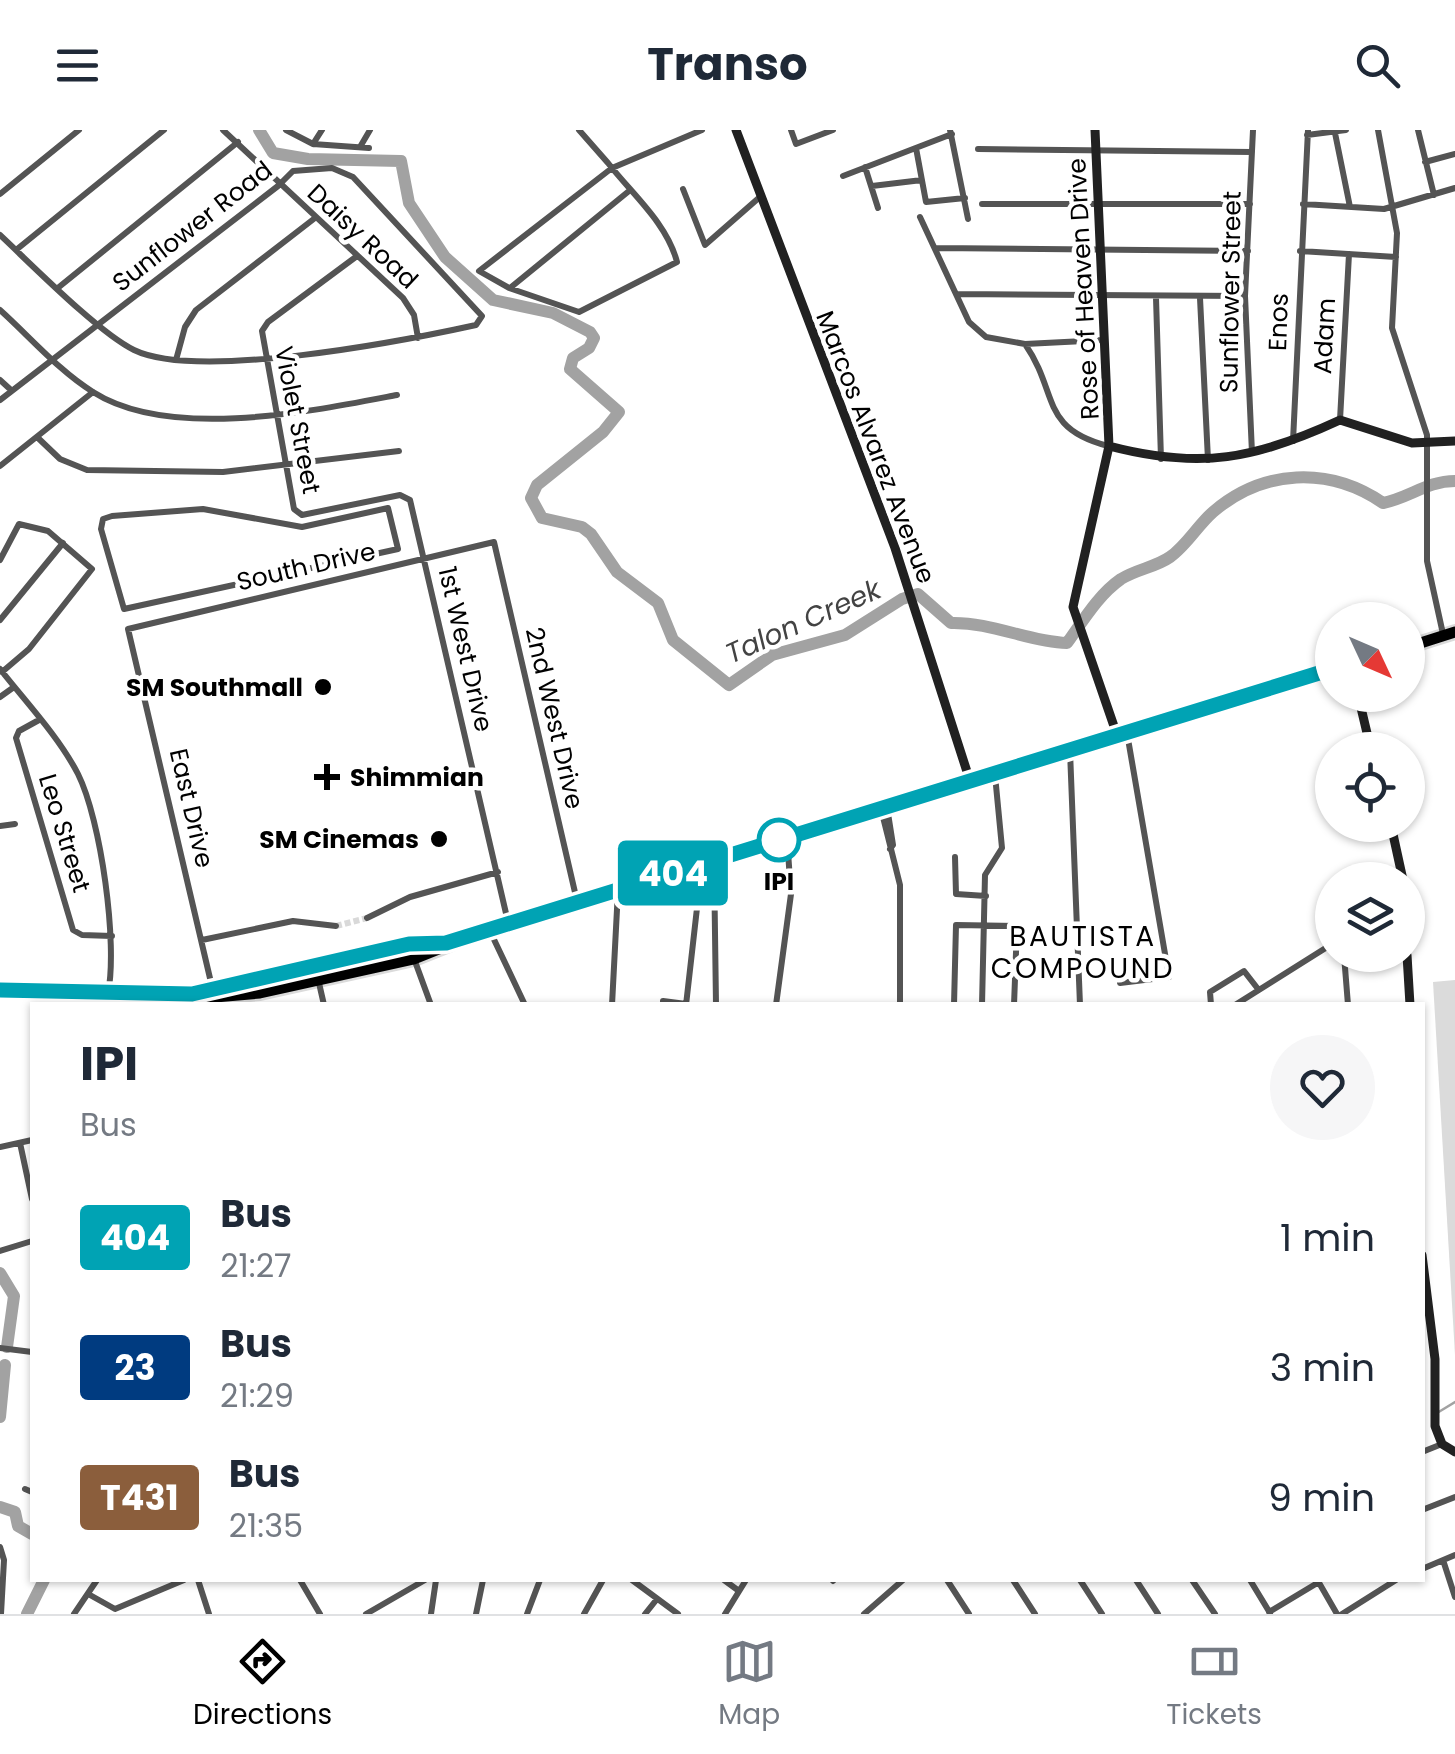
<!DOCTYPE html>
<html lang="en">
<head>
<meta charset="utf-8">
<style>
	:root { --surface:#fff; --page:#f6f6f7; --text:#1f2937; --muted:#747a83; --line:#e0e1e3; --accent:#000 }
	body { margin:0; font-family:Poppins,sans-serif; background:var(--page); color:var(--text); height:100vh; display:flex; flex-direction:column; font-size:38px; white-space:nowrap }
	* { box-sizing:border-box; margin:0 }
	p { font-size:32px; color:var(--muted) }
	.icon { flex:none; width:55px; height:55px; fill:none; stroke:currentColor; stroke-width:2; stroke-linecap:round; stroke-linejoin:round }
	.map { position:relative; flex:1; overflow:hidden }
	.drawer { position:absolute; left:30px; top:872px; width:1395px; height:580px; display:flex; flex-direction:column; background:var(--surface); border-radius:0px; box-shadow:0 2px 8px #0004 }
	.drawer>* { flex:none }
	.badge { padding:0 20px; border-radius:8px; font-size:35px; line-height:65px }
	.needle { width:65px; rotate:134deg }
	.tools { position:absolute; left:1315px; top:472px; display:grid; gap:20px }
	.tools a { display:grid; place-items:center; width:110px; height:110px; border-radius:50%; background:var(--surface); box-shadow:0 2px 8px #0004; font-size:50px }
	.map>.badge { position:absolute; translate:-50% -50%; box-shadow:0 0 0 5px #fff }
	.round { display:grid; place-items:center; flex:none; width:105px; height:105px; border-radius:52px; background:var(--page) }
	.head { display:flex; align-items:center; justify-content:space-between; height:170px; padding:0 50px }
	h1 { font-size:48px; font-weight:700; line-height:75px }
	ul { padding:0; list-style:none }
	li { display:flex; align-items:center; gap:30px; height:130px; padding:0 50px }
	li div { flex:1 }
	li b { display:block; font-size:38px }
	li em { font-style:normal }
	li .badge { min-width:110px; font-weight:700; text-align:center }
	header { display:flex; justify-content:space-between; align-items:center; height:130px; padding:0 50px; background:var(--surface); font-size:45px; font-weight:700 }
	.tabs { display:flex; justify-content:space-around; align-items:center; height:140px; border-top:2px solid var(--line); background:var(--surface); font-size:28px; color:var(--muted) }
	.tabs a { display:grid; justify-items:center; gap:5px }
	.tabs .current { color:var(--accent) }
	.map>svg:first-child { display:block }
</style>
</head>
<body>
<header><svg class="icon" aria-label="menu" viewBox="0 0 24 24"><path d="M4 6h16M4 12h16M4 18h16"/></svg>Transo<svg class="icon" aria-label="search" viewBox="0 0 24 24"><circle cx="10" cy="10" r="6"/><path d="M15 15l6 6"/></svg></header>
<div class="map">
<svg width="1455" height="1484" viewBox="0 0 1455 1484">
	<rect width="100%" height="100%" fill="#fff"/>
	<!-- park -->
	<path fill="#dbdbdb" d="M1455 850V1225L1433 852Z"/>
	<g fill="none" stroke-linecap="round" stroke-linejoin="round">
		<!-- stream -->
		<path stroke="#a2a2a2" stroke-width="2.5" d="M1437 1283 1455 1272"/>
		<!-- river -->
		<path stroke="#a2a2a2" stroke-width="12" d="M259 0 273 23 308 29 401 31 409 73 445 127 493 170 553 183 590 202 594 208 589 218 573 228 570 239 619 282 603 302 537 355 531 368 542 388 582 397 591 404 617 442 658 473 673 510 729 555 772 525 845 505 902 469 918 464 951 493C992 492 1026 511 1067 513 1083 491 1098 465 1121 449 1137 439 1156 437 1170 427 1186 416 1198 395 1213 382 1263 339 1329 336 1383 373 1409 368 1427 351 1455 351
			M0 1143 14 1166 7 1217
			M0 1287 5 1235
			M0 1377 15 1382 18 1396 32 1404
			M27 1484 44 1450"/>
		<!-- street-tunnel -->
		<path stroke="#d9d9d9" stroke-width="6" stroke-dasharray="6 3" stroke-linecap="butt" d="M336 796 367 788"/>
		<!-- highway casing -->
		<g stroke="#dbdbdb" stroke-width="16">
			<path id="highway" d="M1408 517 1455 502
				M0 860 215 867 260 863 414 829 489 799 1332 539
				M196 862 409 814 446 813"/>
		</g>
		<!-- street -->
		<path stroke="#545454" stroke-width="6" d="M223 0 403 168 414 185 418 208
			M286 0 313 14 369 18
			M579 0 608 33C632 64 667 93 677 132L579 182 509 158 479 141 612 38 702 0
			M791 0 796 14 833 0
			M950 0 968 89
			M1378 0 1397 103 1392 198 1427 305V431L1443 504
			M1418 0 1434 65
			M1335 3 1350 77
			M1307 5 1346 0
			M313 14 322 0
			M360 17 370 0
			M916 18 926 72 965 68
			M978 19 1252 22
			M1425 32 1455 24
			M865 37 878 78
			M843 46 952 4
			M872 56 922 50
			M683 59 705 115 761 66
			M0 64 79 0
			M982 74H1250
			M1303 74 1384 79 1455 58
			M920 87 969 192 986 207 1025 214C1059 263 1039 298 1108 316
			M0 105C32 135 99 203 134 220 198 251 403 211 476 195L482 186 353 47 332 38 293 41 278 56 0 270
			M935 118 1248 121
			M16 120 164 0
			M1300 121 1396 127
			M357 126 268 192 262 201 294 379 302 385 400 365 410 370 508 792
			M59 157 238 12
			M510 158 629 61
			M956 164 1245 166
			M1156 168 1161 329
			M1200 168 1208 330
			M0 180C30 207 59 241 93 262 170 311 313 281 397 265
			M1025 214 1104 210
			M176 230 185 197 196 180 315 88
			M0 250 11 260
			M1340 290 1349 124
			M37 307 60 329 87 340 223 342 399 321
			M1293 311 1308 0
			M1252 323 1245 166 1253 0
			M0 336 93 262
			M388 378 398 419 124 479 101 399 103 389 112 386 203 379 302 397Z
			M0 430 19 394 48 401 92 439 29 519 2 542
			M0 490 63 413
			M0 539C26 572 59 607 78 644 101 690 118 814 108 863
			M0 567 14 557
			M39 590 19 601 16 608 73 800 82 805 112 806
			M1070 621 1080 875
			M887 677 893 715 890 719
			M881 679 900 755V875
			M0 696 15 694
			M955 727 956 764 986 766
			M714 731 716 875
			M367 788 410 767 498 742
			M489 799 525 875
			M202 810 293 791 336 796
			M409 815 431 875
			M1344 825 1348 875
			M319 853 324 875
			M1120 853 1169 847 1127 603
			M213 861 128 499 494 412 577 771
			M612 875 618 760
			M663 875V871L686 874
			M686 875 702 734
			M776 875 791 764 787 708
			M954 875 956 795 1017 796 1014 875
			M982 875 985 745 1002 718 995 645
			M1211 875 1210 862 1244 841 1258 859
			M1235 875 1332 814
			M20 1013 32 1069
			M0 1017 32 1010
			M0 1121 32 1111
			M0 1218 32 1222
			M1422 1322 1442 1314
			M25 1359 32 1362
			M1422 1380 1455 1367
			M0 1417 4 1430 1 1484
			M1443 1430 1455 1467
			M1422 1439 1455 1425
			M198 1450 209 1484
			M300 1450 320 1484
			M632 1450 678 1484
			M724 1450 739 1461
			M947 1450 969 1484
			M1013 1450 1035 1484
			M1080 1450 1102 1484
			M1136 1450 1158 1484
			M1192 1450 1215 1484
			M1250 1450 1270 1483
			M833 1451 834 1450
			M1318 1451 1337 1484
			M90 1465 115 1479 184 1450
			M1269 1482 1319 1452
			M74 1484 97 1450
			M366 1484 425 1450
			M431 1484 436 1450
			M476 1484 483 1450
			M527 1484 540 1450
			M584 1484 603 1450
			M645 1484 657 1469
			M725 1484 746 1450
			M864 1484 903 1450
			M1342 1484 1396 1450"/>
		<!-- secondary -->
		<path stroke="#212121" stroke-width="9" d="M736 0 895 418 970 651
			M1095 0 1109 316 1073 477 1117 605
			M1109 316C1200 340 1256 329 1340 290L1412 313 1455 311
			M1358 565 1371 620
			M1391 695 1403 750
			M1407 825 1410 875
			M1422 1125 1435 1229V1296L1442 1314 1455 1322"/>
		<!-- highway -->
		<use href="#highway" stroke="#000" stroke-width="11"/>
	</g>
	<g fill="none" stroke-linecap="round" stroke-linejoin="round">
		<!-- line casing -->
		<g stroke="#fff" stroke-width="22">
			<path id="line" d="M0 860 192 864 409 814 446 813 1332 539"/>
		</g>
		<!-- line -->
		<use href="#line" stroke="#00a3b4" stroke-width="15"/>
	</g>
	<!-- markers -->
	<g fill="#000" stroke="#fff" stroke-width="4">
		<circle cx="323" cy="557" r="10"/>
		<path d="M322 632h10v10h10v10h-10v10h-10v-10h-10v-10h10z"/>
		<circle cx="439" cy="709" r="10"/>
	</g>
	<circle fill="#fff" stroke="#00a3b4" stroke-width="5" cx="779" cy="710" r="20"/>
	<g text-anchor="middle" stroke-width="9" stroke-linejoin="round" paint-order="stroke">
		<!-- street labels -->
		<g font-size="25" fill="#000" stroke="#fff">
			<text transform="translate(192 96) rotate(-38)" y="9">Sunflower Road</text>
			<text transform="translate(363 106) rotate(43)" y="9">Daisy Road</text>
			<text transform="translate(1083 159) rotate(-93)" y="9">Rose of Heaven Drive</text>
			<text transform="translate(1230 162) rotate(-89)" y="9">Sunflower Street</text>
			<text transform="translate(1278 192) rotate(-88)" y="9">Enos</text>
			<text transform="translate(1324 206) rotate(-87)" y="9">Adam</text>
			<text transform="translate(298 290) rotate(79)" y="9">Violet Street</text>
			<text transform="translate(876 317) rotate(69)" y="9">Marcos Alvarez Avenue</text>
			<text transform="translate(306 436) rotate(-13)" y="9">South Drive</text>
			<text transform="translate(466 519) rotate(77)" y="9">1st West Drive</text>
			<text transform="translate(555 588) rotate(77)" y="9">2nd West Drive</text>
			<text transform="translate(192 678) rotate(77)" y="9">East Drive</text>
			<text transform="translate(65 703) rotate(73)" y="9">Leo Street</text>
		</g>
		<!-- poi labels -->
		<g font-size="25" font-weight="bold" fill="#000" stroke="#fff" text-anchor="end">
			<text x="303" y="566">SM Southmall</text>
			<text x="350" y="656" text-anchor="start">Shimmian</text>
			<text x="419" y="718">SM Cinemas</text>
		</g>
		<!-- stop labels -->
		<g font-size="25" font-weight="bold" fill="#000" stroke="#fff">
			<text x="779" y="760">IPI</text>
		</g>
		<!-- water labels -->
		<g font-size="28" font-style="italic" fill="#434343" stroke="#fff">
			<text transform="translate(803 491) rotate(-24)" y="10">Talon Creek</text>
		</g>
		<!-- neighbourhood labels -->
		<g font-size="28" letter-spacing="2.5" fill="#000" stroke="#fff">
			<text x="1083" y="816">BAUTISTA<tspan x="1083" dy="32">COMPOUND</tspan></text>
		</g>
	</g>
</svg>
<div class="tools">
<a><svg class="needle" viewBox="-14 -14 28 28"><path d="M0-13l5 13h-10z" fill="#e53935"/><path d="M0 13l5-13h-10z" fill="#747a83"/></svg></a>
<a><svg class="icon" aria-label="locate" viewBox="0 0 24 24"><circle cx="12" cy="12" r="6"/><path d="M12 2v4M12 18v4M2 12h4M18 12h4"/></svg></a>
<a><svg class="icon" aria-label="layers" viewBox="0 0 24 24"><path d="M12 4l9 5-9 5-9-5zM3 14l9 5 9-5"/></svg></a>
</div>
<b class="badge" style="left:673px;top:743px;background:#00a3b4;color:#fff">404</b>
<section class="drawer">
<div class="head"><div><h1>IPI</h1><p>Bus</p></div><a class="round"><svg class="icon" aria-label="heart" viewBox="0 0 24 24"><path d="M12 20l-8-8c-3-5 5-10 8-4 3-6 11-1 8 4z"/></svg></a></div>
<ul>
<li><span class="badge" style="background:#00a3b4;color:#fff">404</span><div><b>Bus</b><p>21:27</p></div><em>1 min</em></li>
<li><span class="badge" style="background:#003b80;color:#fff">23</span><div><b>Bus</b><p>21:29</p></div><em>3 min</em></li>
<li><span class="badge" style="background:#8b5e3c;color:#fff">T431</span><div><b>Bus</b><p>21:35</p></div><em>9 min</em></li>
</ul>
</section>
</div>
<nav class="tabs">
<a class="current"><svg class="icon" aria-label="directions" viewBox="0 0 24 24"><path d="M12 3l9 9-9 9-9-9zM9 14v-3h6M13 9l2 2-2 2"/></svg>Directions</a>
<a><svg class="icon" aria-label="map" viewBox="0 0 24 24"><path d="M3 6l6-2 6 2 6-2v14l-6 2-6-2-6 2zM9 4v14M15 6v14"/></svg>Map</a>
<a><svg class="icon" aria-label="tickets" viewBox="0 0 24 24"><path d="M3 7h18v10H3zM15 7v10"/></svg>Tickets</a>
</nav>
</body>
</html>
